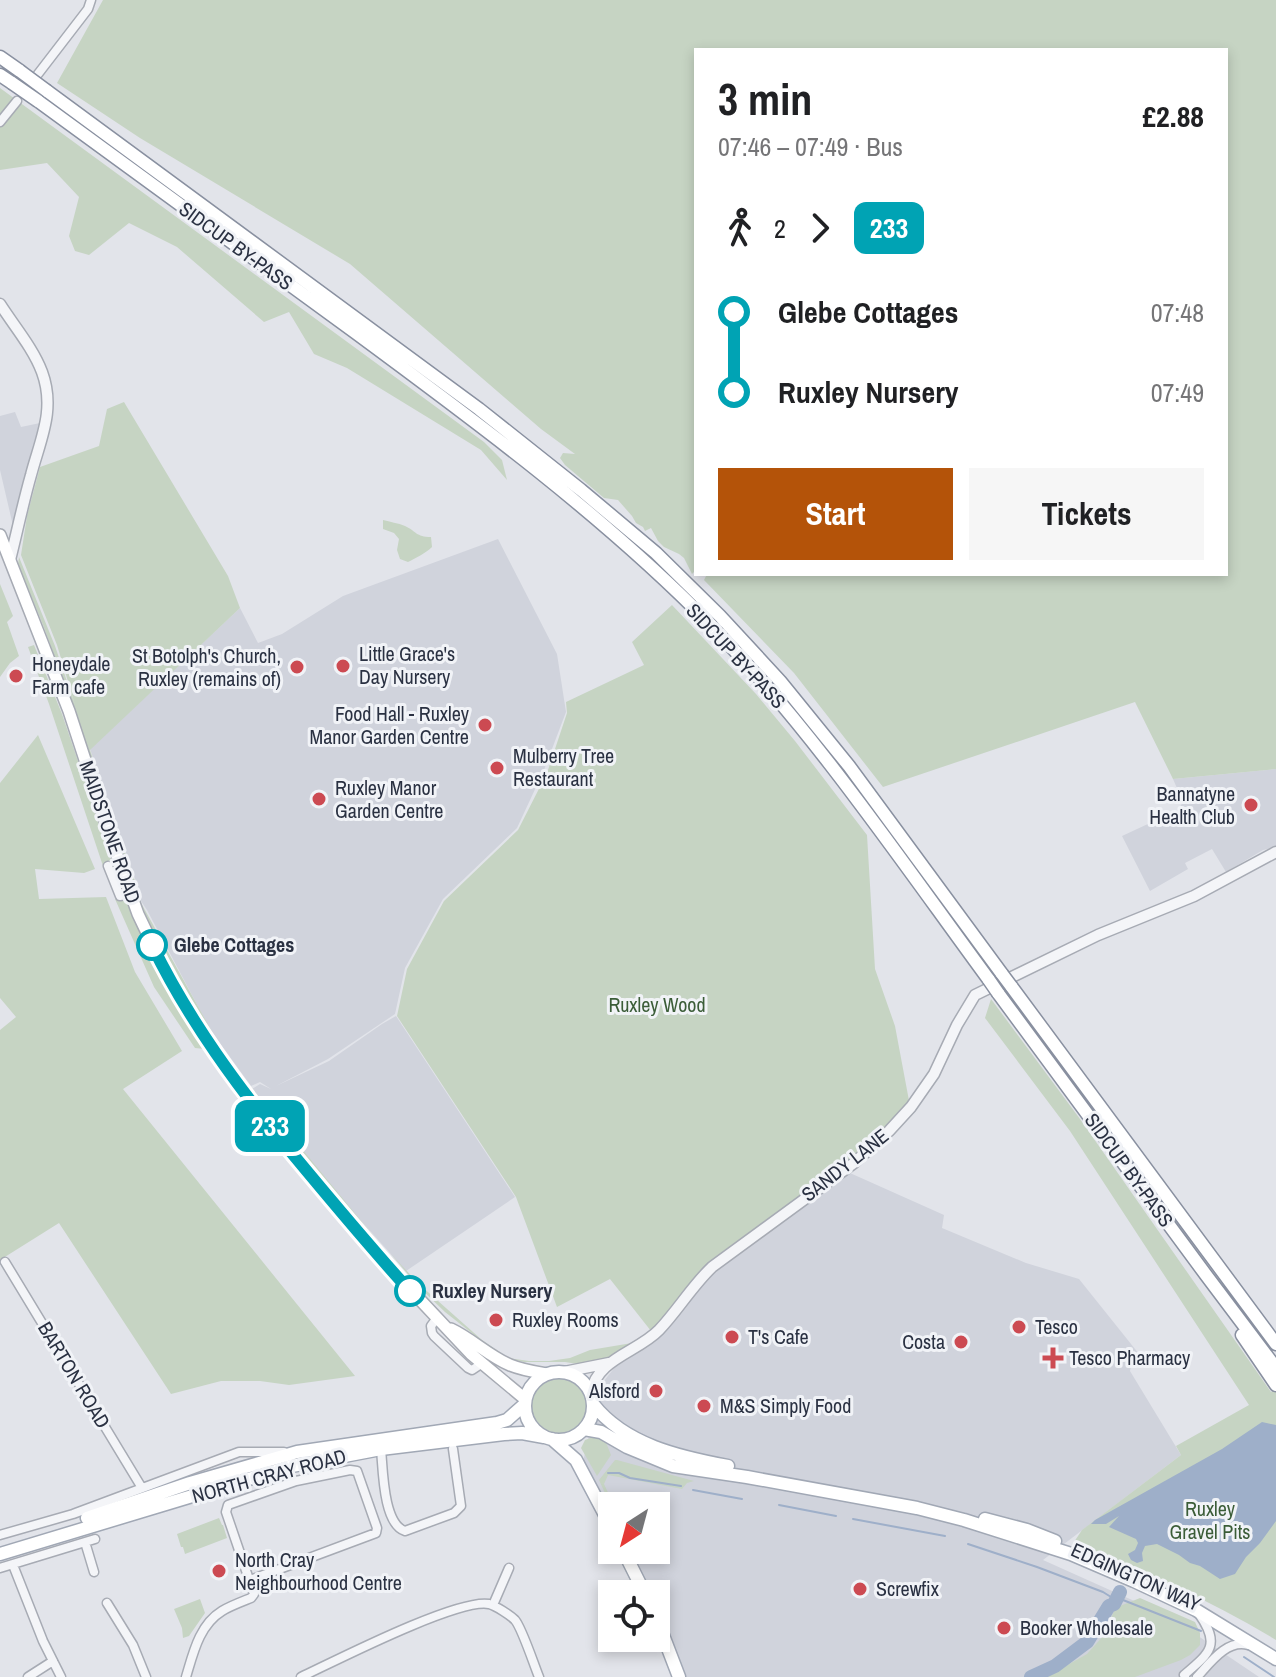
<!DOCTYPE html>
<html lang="en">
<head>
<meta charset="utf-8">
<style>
	:root { --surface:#fff; --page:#f6f6f6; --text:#202124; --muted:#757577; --accent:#b45309 }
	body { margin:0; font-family:"Archivo Narrow",sans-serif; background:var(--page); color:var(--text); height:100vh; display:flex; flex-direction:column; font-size:30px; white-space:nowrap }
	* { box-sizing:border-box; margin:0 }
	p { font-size:26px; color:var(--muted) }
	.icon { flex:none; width:44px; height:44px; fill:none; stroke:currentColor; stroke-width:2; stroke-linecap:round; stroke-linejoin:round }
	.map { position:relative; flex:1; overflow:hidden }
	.sheet { position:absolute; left:694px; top:48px; width:534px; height:528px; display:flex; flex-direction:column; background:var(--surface); border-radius:0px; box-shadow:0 4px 12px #0003 }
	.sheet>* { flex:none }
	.badge { padding:0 16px; border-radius:12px; font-size:28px; line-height:52px }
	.needle { width:52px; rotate:216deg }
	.controls { position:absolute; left:598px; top:1492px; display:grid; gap:16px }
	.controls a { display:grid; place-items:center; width:72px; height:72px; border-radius:0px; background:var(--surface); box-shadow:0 4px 12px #0003; font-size:40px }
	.map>.badge { position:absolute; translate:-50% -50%; box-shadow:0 0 0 4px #fff }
	.legs { display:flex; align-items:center; gap:12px; height:88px; padding:0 24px; font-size:26px }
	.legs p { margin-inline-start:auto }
	.summary { display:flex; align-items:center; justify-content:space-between; height:136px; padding:0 24px }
	h1 { font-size:44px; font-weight:700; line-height:60px }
	.primary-button { display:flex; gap:16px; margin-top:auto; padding:16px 24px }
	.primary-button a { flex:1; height:92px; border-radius:0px; background:var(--accent); color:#fff; font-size:32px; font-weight:700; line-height:92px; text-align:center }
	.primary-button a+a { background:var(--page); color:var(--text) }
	ul { padding:0 24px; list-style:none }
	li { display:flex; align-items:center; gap:28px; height:80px; font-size:30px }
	li i { display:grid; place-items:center; width:12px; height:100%; margin:0 10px; background:currentColor }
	li i::after { content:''; width:20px; height:20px; margin:-10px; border:6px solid; border-radius:50%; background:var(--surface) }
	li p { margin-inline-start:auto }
	li:first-child i { background:linear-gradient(#0000 50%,currentColor 0) }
	li:last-child i { background:linear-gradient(currentColor 50%,#0000 0) }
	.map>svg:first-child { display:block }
</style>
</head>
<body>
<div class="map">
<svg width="1276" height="1677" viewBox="0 0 1276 1677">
	<rect width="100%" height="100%" fill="#e2e4ea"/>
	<!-- built -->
	<path fill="#d0d3dc" d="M15 412 21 427 40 423 32 460 21 491 14 530 0 470V416Z
		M498 539 557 654 566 712 544 770 517 828 443 899 405 968 395 1014 328 1059 276 1086 329 1061 382 1024 396 1016 515 1197 406 1271 354 1213 252 1089 260 1084 271 1089 260 1082 251 1086 211 1031 147 910 135 892 138 887 90 749 240 608 258 643 282 634 343 596Z
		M1276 769V847L1263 850 1226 872 1212 849 1185 863 1188 869 1150 891 1122 836 1178 810 1183 802 1173 779Z
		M850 1173 944 1215 942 1228 1026 1263 1079 1279 1139 1354 1132 1362 1130 1371 1181 1455 1043 1560 1170 1617 1259 1677H685L656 1613V1594H647L626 1550H656V1506H612V1522L583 1462 600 1386 615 1367 656 1338 700 1279 790 1210Z"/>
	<!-- green -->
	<path fill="#c6d4c3" d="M103 0H1276V769L1173 779 1135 702 883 787 794 673 704 580 707 574H1226V50H696V570L692 574 684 558 679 554 664 547 658 541 651 528 645 531 643 527 636 523 632 516 618 500 604 498 565 465 560 458 563 453 575 454 541 429 350 264 140 138 57 83Z
		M0 88 484 442 502 460 507 480 481 450 347 368 314 354 289 312 264 322 177 247 129 223 89 255 75 251 69 236 79 197 47 163 0 170Z
		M124 402 228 576 240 608 90 750 137 887 135 892 221 1048 251 1087 381 1245 376 1247 224 1058 178 983 136 894 75 712 43 625 18 564 19 557 55 646 75 705 57 645 21 555 27 516 40 467 99 446 107 409Z
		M383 520C390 522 398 523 405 526 416 531 416 537 431 537L432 547C426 553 416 558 408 562L400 559 397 550 399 539 394 533 383 529Z
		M0 584 13 616 7 622 19 656 10 663 0 677Z
		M672 605 756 694 795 741 867 835 875 969 895 1026 910 1106 853 1162 726 1254 674 1311 651 1331 610 1279 557 1307 516 1197 397 1016 407 969 444 901 518 830 547 773 567 713 566 702 644 665 632 642Z
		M34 645 62 714 113 864 103 866 49 704 28 647Z
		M38 735 95 869 84 873 35 869 39 899 106 897 135 972 182 1051 123 1089 355 1376 289 1385 260 1381H221L171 1394 59 1223 0 1260V1030L16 1017 0 998V783Z
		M125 898 164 983 205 1049 195 1048 154 987 115 899Z
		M991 999 1080 1119 1271 1392 1276 1389V1640C1212 1601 1144 1571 1074 1542L1082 1530 1181 1455 1176 1446 1249 1405 1070 1131 985 1018Z
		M390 1253 420 1285 482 1340 508 1358 529 1361H549L570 1358 590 1350 632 1343 612 1356 584 1365 565 1362H524L507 1358 487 1345 445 1312 417 1285Z
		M529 1406a29 29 0 1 1 58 0a29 29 0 1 1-58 0Z
		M596 1436 605 1440 611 1455 597 1476 581 1448 585 1440Z
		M615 1460H617L694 1481 687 1483 682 1489 608 1475 604 1484 612 1501 609 1502 599 1480Z
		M219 1518 222 1525H223L227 1538 185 1554 183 1547H181L177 1534Z
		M1140 1598 1195 1622 1200 1633V1645L1190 1655 1181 1660 1135 1677H1046L1087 1654 1105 1634 1115 1608Z
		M200 1599 205 1613 189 1636 183 1638 182 1628 174 1609Z"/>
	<!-- water -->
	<path fill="#9eafc9" d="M1262 1422 1276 1425V1521L1260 1543 1246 1557 1235 1574 1220 1579 1200 1566 1190 1563 1179 1555 1157 1544 1145 1546 1142 1553 1143 1561 1137 1563 1131 1560 1128 1554 1135 1550 1138 1543 1136 1539 1109 1527 1119 1516 1106 1524H1091L1095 1520 1222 1449Z"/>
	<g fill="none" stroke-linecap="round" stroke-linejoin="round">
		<!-- stream -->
		<path stroke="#9eafc9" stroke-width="2" d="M608 1473H619L630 1478 681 1486
			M693 1490 742 1499
			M779 1505 836 1516
			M853 1519 945 1536
			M968 1544 1037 1567 1103 1592 1111 1597 1114 1604 1123 1600 1201 1631
			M1244 1657 1274 1677"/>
		<!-- river -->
		<path stroke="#9eafc9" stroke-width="14" d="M1031 1677 1055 1666 1087 1642 1109 1606 1114 1604 1120 1592"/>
		<!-- minor casing -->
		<g stroke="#a7abb4" stroke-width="11">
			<path id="minor" d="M38 74 88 9 91 0
				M0 122 17 101
				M108 866 120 896 130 894
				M5 1262 142 1488
				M437 1318 431 1326 432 1333 434 1336 468 1368 472 1370 481 1364
				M381 1449C383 1469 383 1524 405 1531L454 1513 461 1506 453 1449
				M0 1535 73 1514 239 1452H284
				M85 1542 94 1572
				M13 1565 43 1641 61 1677
				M0 1568 95 1539
				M107 1603 133 1645 146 1677
				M493 1605 509 1568
				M28 1677 53 1661
				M186 1677C193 1654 199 1625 222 1611 230 1606 241 1602 251 1598L254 1594 226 1512 228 1505 296 1481 350 1470 357 1471 377 1528 376 1533 250 1580
				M301 1677C335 1661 458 1598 489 1604 496 1606 510 1615 515 1620 522 1628 534 1665 539 1677
				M1185 1677 1184 1675C1210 1653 1221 1645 1199 1614
				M1197 1677C1210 1663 1227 1639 1248 1645"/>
		</g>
		<!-- tertiary casing -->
		<g stroke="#a7abb4" stroke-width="13">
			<path id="tertiary" d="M0 304C14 326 33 348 42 372 56 410 40 440 31 475 23 503 17 532 10 560
				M564 1372 609 1363
				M591 1393C596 1359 638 1352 659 1330 678 1310 692 1286 712 1267L854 1163 889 1131 911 1107 934 1074 957 1025 975 995 1098 935 1194 896 1276 852"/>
		</g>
		<!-- secondary casing -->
		<g stroke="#a7abb4" stroke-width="14">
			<path id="secondary" d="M0 535 69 711 109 833 138 914 168 977 189 1013 212 1050 243 1094 360 1236 471 1354 525 1399
				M451 1329C472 1339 489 1356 510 1365 522 1370 535 1372 547 1374"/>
		</g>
		<!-- primary casing -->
		<g stroke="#a1a8b5" stroke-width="15">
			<path id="primary" d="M525 1406a34 34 0 1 1 68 0a34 34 0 1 1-68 0Z
				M593 1404C625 1445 680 1457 728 1466
				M584 1429 601 1432 627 1447 673 1466 747 1477 917 1508 964 1520 1071 1554 1134 1581 1196 1610 1276 1659
				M552 1439 576 1460 612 1528
				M87 1518 190 1483 297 1452 497 1423 507 1420 525 1404
				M985 1519 1027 1530 1055 1541
				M623 1550 645 1594
				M0 1554 292 1466 381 1449 504 1434 522 1433 544 1437
				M656 1617 679 1677"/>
		</g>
		<!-- trunk casing -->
		<g stroke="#8990a0" stroke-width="15">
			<path id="trunk" d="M0 57 20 71
				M0 75 12 83
				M47 91 479 409 581 490 656 553 720 616 780 681 849 766 1002 974
				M38 101C144 178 250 256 356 333 478 423 604 516 710 624 815 733 900 859 989 980
				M1011 986 1276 1344
				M998 993 1206 1275 1276 1368
				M1242 1335 1276 1385"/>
		</g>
		<!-- minor -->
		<use href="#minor" stroke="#f4f5f8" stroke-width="8"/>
		<!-- tertiary -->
		<use href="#tertiary" stroke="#f4f5f8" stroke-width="10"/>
		<!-- secondary -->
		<use href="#secondary" stroke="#fff" stroke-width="11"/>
		<!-- primary -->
		<use href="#primary" stroke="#fff" stroke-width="12"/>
		<!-- trunk -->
		<use href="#trunk" stroke="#fff" stroke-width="12"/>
		<!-- trunk-bridge casing -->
		<g stroke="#8990a0" stroke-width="15" stroke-linecap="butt">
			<path id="trunk-bridge" d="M20 71 47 91
				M12 83 38 101
				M1002 974 1011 986
				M989 980 998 993"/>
		</g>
		<!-- trunk-bridge -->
		<use href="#trunk-bridge" stroke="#fff" stroke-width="12"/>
	</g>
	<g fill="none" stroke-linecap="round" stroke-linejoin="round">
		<!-- line-1 casing -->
		<g stroke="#fff" stroke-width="18">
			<path id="line-1" d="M152 945C189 1021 238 1087 291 1152 330 1199 369 1246 410 1291"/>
		</g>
		<!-- line-1 -->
		<use href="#line-1" stroke="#00a3b4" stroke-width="12"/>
	</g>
	<!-- markers -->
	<g fill="#cc4a52" stroke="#f1f3f7" stroke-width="3">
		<circle cx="343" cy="666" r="8"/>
		<circle cx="297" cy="667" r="8"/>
		<circle cx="16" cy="676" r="8"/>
		<circle cx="485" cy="725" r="8"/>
		<circle cx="497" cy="768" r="8"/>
		<circle cx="319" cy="799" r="8"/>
		<circle cx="1251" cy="805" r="8"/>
		<circle cx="496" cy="1320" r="8"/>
		<circle cx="1019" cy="1327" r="8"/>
		<circle cx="732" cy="1337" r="8"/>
		<circle cx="961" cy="1342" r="8"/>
		<path d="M1049 1346h8v8h8v8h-8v8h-8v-8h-8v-8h8z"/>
		<circle cx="656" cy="1391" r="8"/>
		<circle cx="704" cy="1406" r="8"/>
		<circle cx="219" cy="1571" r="8"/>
		<circle cx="860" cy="1589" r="8"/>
		<circle cx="1004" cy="1628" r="8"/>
	</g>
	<g fill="#fff" stroke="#00a3b4" stroke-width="4">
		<circle cx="152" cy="945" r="14"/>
		<circle cx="410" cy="1291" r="14"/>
	</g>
	<g text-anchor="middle" stroke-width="6" stroke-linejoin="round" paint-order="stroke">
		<!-- street labels -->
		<g font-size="20" fill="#2a3142" stroke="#f1f3f7">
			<text transform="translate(236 246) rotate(36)" y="7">SIDCUP BY-PASS</text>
			<text transform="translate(736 656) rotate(47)" y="7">SIDCUP BY-PASS</text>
			<text transform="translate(110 832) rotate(71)" y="7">MAIDSTONE ROAD</text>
			<text transform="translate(845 1165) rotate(-38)" y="7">SANDY LANE</text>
			<text transform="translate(1129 1170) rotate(54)" y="7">SIDCUP BY-PASS</text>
			<text transform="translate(74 1375) rotate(59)" y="7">BARTON ROAD</text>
			<text transform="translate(269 1476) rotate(-15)" y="7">NORTH CRAY ROAD</text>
			<text transform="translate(1136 1577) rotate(24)" y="7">EDGINGTON WAY</text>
		</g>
		<!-- poi labels -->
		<g font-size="20" fill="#2a3142" stroke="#f1f3f7" text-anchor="start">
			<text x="359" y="661">Little Grace's<tspan x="359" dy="23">Day Nursery</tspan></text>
			<text x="281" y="663" text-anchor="end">St Botolph's Church,<tspan x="281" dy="23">Ruxley (remains of)</tspan></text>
			<text x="32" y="671">Honeydale<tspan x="32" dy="23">Farm cafe</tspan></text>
			<text x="469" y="721" text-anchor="end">Food Hall - Ruxley<tspan x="469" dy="23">Manor Garden Centre</tspan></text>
			<text x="513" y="763">Mulberry Tree<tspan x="513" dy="23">Restaurant</tspan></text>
			<text x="335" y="795">Ruxley Manor<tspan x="335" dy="23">Garden Centre</tspan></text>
			<text x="1235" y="801" text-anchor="end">Bannatyne<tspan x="1235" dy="23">Health Club</tspan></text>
			<text x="512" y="1327">Ruxley Rooms</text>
			<text x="1035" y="1334">Tesco</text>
			<text x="748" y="1344">T's Cafe</text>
			<text x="945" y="1349" text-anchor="end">Costa</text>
			<text x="1069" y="1365">Tesco Pharmacy</text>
			<text x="640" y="1398" text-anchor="end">Alsford</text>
			<text x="720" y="1413">M&amp;S Simply Food</text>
			<text x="235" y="1567">North Cray<tspan x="235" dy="23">Neighbourhood Centre</tspan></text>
			<text x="876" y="1596">Screwfix</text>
			<text x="1020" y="1635">Booker Wholesale</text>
		</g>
		<!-- stop labels -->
		<g font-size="20" font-weight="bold" fill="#2a3142" stroke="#f1f3f7" text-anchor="start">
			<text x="174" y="952">Glebe Cottages</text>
			<text x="432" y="1298">Ruxley Nursery</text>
		</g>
		<!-- park labels -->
		<g font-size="20" fill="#3b5d38" stroke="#f1f3f7">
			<text x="657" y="1012">Ruxley Wood</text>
			<text x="1210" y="1516">Ruxley<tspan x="1210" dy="23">Gravel Pits</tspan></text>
		</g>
	</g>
</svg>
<div class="controls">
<a><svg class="needle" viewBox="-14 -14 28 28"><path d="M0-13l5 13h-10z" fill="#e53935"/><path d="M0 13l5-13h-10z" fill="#757577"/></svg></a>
<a><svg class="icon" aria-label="locate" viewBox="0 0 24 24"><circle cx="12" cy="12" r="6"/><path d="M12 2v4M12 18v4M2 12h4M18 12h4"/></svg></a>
</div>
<b class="badge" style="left:270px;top:1126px;background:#00a3b4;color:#fff">233</b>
<section class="sheet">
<div class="summary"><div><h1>3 min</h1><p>07:46 – 07:49 · Bus</p></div><b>£2.88</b></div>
<div class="legs"><svg class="icon" aria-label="walk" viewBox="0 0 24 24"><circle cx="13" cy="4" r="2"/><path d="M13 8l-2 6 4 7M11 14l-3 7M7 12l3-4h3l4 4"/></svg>2<svg class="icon" aria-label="forward" viewBox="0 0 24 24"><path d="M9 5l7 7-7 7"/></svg><b class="badge" style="background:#00a3b4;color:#fff">233</b></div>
<ul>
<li><i style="color:#00a3b4"></i><b>Glebe Cottages</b><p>07:48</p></li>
<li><i style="color:#00a3b4"></i><b>Ruxley Nursery</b><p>07:49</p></li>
</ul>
<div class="primary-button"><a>Start</a><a>Tickets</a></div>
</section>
</div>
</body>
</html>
